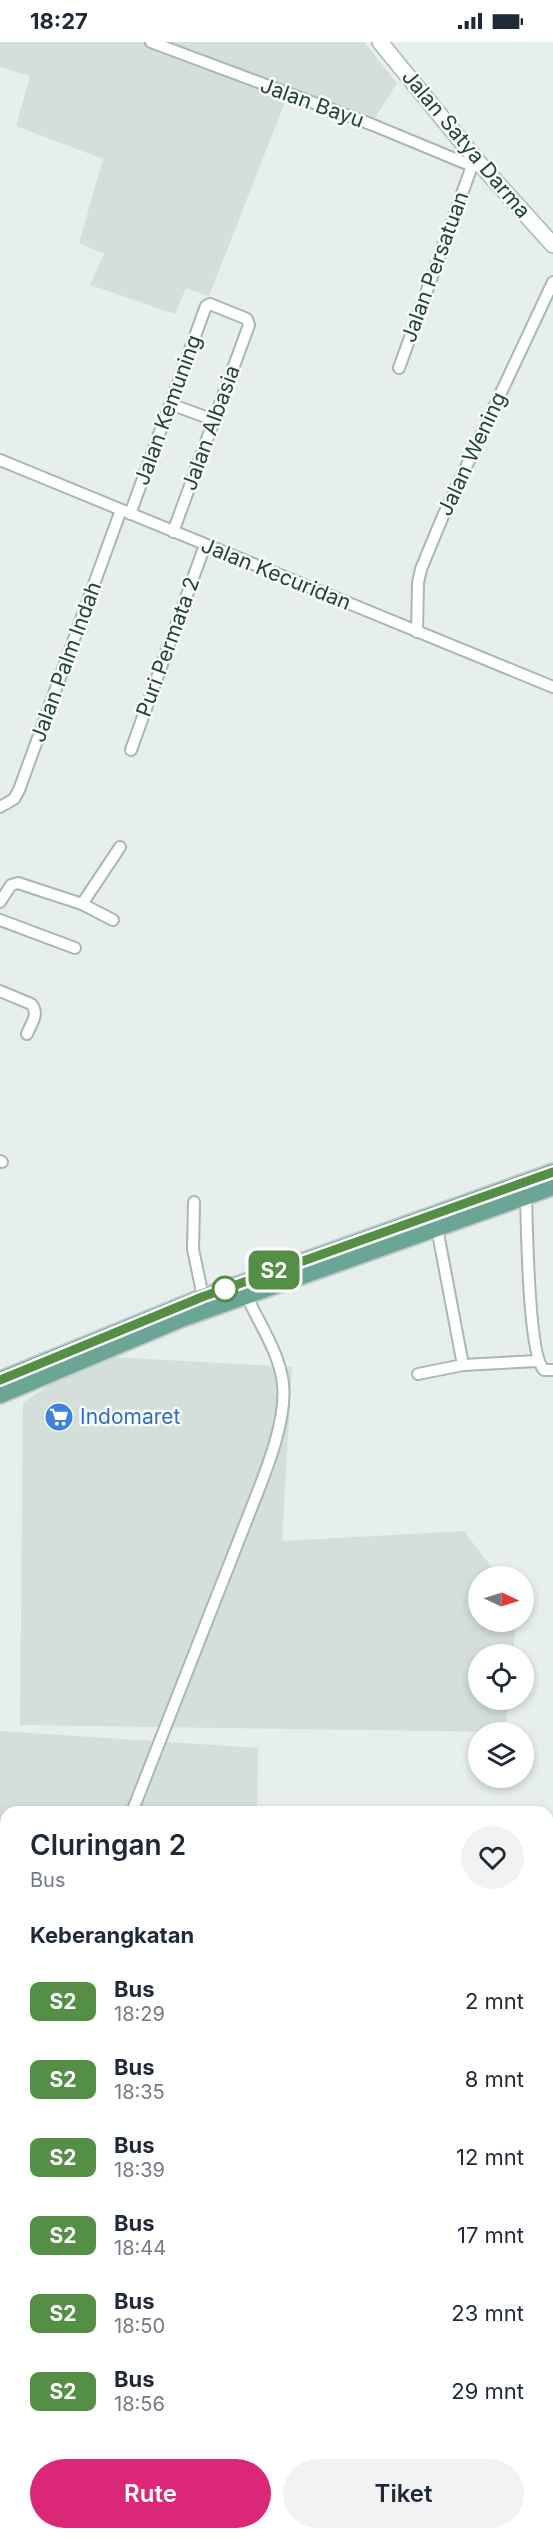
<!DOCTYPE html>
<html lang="id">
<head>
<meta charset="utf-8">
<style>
	:root { --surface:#fff; --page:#f2f2f3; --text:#1f2937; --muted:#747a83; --accent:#db2777 }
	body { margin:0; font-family:Inter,sans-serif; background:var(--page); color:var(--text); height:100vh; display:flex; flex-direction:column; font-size:22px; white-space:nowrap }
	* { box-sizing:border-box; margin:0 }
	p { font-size:20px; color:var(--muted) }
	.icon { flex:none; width:33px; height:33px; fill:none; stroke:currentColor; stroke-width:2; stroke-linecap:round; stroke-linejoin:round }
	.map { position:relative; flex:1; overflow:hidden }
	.sheet { position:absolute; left:0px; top:1764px; width:554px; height:734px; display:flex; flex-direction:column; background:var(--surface); border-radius:18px 18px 0 0; box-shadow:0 3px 9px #0003 }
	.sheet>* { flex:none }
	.badge { padding:0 12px; border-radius:9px; font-size:21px; line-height:39px }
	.needle { width:39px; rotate:94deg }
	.buttons { position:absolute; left:468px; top:1524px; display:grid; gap:12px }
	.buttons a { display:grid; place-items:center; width:66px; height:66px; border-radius:50%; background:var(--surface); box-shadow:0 3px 9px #0003; font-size:30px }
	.map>.badge { position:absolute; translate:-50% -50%; box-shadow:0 0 0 3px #fff }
	h2 { padding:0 30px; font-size:22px; line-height:54px }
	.round { display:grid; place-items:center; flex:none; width:63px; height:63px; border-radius:32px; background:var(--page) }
	.head { display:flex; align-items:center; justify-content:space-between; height:102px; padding:0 30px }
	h1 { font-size:28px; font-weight:600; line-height:45px }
	.action { display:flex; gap:12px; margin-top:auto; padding:12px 30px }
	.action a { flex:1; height:69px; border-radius:36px; background:var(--accent); color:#fff; font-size:24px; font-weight:600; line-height:69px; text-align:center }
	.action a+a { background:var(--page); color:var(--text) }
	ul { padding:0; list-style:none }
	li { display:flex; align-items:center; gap:18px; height:78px; padding:0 30px }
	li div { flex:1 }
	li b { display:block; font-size:22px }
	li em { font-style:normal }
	li .badge { min-width:66px; font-weight:700; text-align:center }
	.status { display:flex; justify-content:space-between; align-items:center; height:42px; padding:0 30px; background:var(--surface); direction:ltr }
	.status svg { height:16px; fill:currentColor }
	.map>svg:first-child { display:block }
</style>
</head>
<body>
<div class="status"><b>18:27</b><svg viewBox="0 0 49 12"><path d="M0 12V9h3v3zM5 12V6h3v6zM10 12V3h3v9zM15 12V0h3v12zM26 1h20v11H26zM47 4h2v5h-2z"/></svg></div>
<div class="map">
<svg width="553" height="2497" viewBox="0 0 553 2497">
	<rect width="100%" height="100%" fill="#e6efeb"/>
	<!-- built -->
	<path fill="#d4dfda" d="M0 0H364L397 41 370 84 285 60 209 254 186 246 175 272 90 243 104 212 79 201 103 117 16 84 30 34 0 25Z
		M92 1314 292 1325 282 1499 464 1489 498 1534H478V1580H516L513 1612H478V1658H508L505 1690 20 1683 23 1361Z
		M0 1689 258 1706 257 1770H6V2011L0 2008Z"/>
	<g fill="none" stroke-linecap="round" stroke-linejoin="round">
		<!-- river -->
		<path stroke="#8ec9d4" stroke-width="18" d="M548 2307 553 2310
			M160 2497 163 2492"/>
		<!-- street casing -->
		<g stroke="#a8b8b2" stroke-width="14">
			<path id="street" d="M151 0 373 83 472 124
				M399 326 472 124
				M170 362 214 378
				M0 418 553 645
				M130 472 206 264 210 262 247 277 249 283 173 490
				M417 590 418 541 421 527 443 474 553 240
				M131 708 205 503
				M0 765 14 757 19 748 121 468
				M0 860 11 843 18 841 82 862 113 878
				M82 862 120 805
				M0 878 75 906
				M0 949 31 962C40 971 31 982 27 992
				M0 1119 2 1120
				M526 1154C527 1182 528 1313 544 1328H553
				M194 1160 193 1207 203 1255
				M437 1186 463 1323
				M418 1332 463 1323 537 1319
				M132 1770 253 1462C266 1429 287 1378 283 1342 280 1312 259 1281 246 1253
				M0 2018 6 2021
				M548 2094 553 2095
				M0 2154 6 2141
				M0 2173 6 2179
				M548 2356 553 2360
				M0 2434 6 2437
				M207 2492 215 2497
				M6 2497 8 2492
				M222 2497 224 2492
				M308 2497 310 2492
				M435 2497 438 2492"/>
		</g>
		<!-- secondary casing -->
		<g stroke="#a4bbb3" stroke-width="18">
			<path id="secondary" d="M380 0 479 121 553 203
				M548 2442H553
				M496 2497 500 2492"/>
		</g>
		<!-- primary casing -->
		<g stroke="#c2cac8" stroke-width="20">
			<path id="primary" d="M0 1338 203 1255 553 1130
				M0 1353 181 1277 553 1145"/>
		</g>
		<!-- street -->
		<use href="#street" stroke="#fff" stroke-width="10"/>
		<!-- secondary -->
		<use href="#secondary" stroke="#fff" stroke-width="15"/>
		<!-- primary -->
		<use href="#primary" stroke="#6aa596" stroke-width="16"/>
	</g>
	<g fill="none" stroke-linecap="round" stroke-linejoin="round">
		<!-- line casing -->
		<g stroke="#fff" stroke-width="14">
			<path id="line" d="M0 1338 202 1255 553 1130"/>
		</g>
		<!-- line -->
		<use href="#line" stroke="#548f45" stroke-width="9"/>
	</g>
	<!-- icons -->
	<defs>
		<g id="supermarket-disc" transform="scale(1.5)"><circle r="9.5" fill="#3f7fe0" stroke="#f7fbf9"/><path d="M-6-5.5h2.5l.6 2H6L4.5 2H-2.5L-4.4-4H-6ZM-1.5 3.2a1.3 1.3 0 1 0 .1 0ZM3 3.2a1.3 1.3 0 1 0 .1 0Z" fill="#fff"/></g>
	</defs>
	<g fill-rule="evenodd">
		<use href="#supermarket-disc" x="59" y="1375"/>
	</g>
	<!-- markers -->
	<circle fill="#fff" stroke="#548f45" stroke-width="3" cx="225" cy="1247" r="12"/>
	<g text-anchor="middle" stroke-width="5" stroke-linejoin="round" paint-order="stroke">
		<!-- street labels -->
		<g font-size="21" fill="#24423a" stroke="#f7fbf9">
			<text transform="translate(312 61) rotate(20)" y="7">Jalan Bayu</text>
			<text transform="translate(466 102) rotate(50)" y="7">Jalan Satya Darma</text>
			<text transform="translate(435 225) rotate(-70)" y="7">Jalan Persatuan</text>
			<text transform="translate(168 368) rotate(-70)" y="7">Jalan Kemuning</text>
			<text transform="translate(211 386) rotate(-70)" y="7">Jalan Albasia</text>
			<text transform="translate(472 412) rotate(-65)" y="7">Jalan Wening</text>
			<text transform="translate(276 532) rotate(22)" y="7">Jalan Kecuridan</text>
			<text transform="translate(168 605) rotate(-70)" y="7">Puri Permata 2</text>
			<text transform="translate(66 620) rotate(-70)" y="7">Jalan Palm Indah</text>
		</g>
		<!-- shop labels -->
		<g font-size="21" fill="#366cbe" stroke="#f7fbf9" text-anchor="start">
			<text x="80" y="1382">Indomaret</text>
		</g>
	</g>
</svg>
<div class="buttons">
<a><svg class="needle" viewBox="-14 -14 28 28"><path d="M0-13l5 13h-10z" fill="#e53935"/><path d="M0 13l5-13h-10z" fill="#747a83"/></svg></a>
<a><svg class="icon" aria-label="locate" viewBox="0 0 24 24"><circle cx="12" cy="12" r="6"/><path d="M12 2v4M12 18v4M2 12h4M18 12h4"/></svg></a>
<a><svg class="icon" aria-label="layers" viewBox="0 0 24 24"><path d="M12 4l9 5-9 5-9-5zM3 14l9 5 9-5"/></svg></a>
</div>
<b class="badge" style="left:274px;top:1228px;background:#548f45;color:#fff">S2</b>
<section class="sheet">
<div class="head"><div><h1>Cluringan 2</h1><p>Bus</p></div><a class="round"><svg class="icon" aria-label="heart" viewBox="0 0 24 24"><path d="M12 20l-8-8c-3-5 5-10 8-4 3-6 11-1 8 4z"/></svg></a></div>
<h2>Keberangkatan</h2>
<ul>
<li><span class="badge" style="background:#548f45;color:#fff">S2</span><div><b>Bus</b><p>18:29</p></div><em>2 mnt</em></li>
<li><span class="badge" style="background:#548f45;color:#fff">S2</span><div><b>Bus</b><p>18:35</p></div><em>8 mnt</em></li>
<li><span class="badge" style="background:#548f45;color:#fff">S2</span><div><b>Bus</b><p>18:39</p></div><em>12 mnt</em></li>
<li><span class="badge" style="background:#548f45;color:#fff">S2</span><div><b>Bus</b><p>18:44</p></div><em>17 mnt</em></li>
<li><span class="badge" style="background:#548f45;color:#fff">S2</span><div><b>Bus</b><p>18:50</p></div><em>23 mnt</em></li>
<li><span class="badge" style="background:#548f45;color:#fff">S2</span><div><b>Bus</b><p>18:56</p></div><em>29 mnt</em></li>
</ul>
<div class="action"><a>Rute</a><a>Tiket</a></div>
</section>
</div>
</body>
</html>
